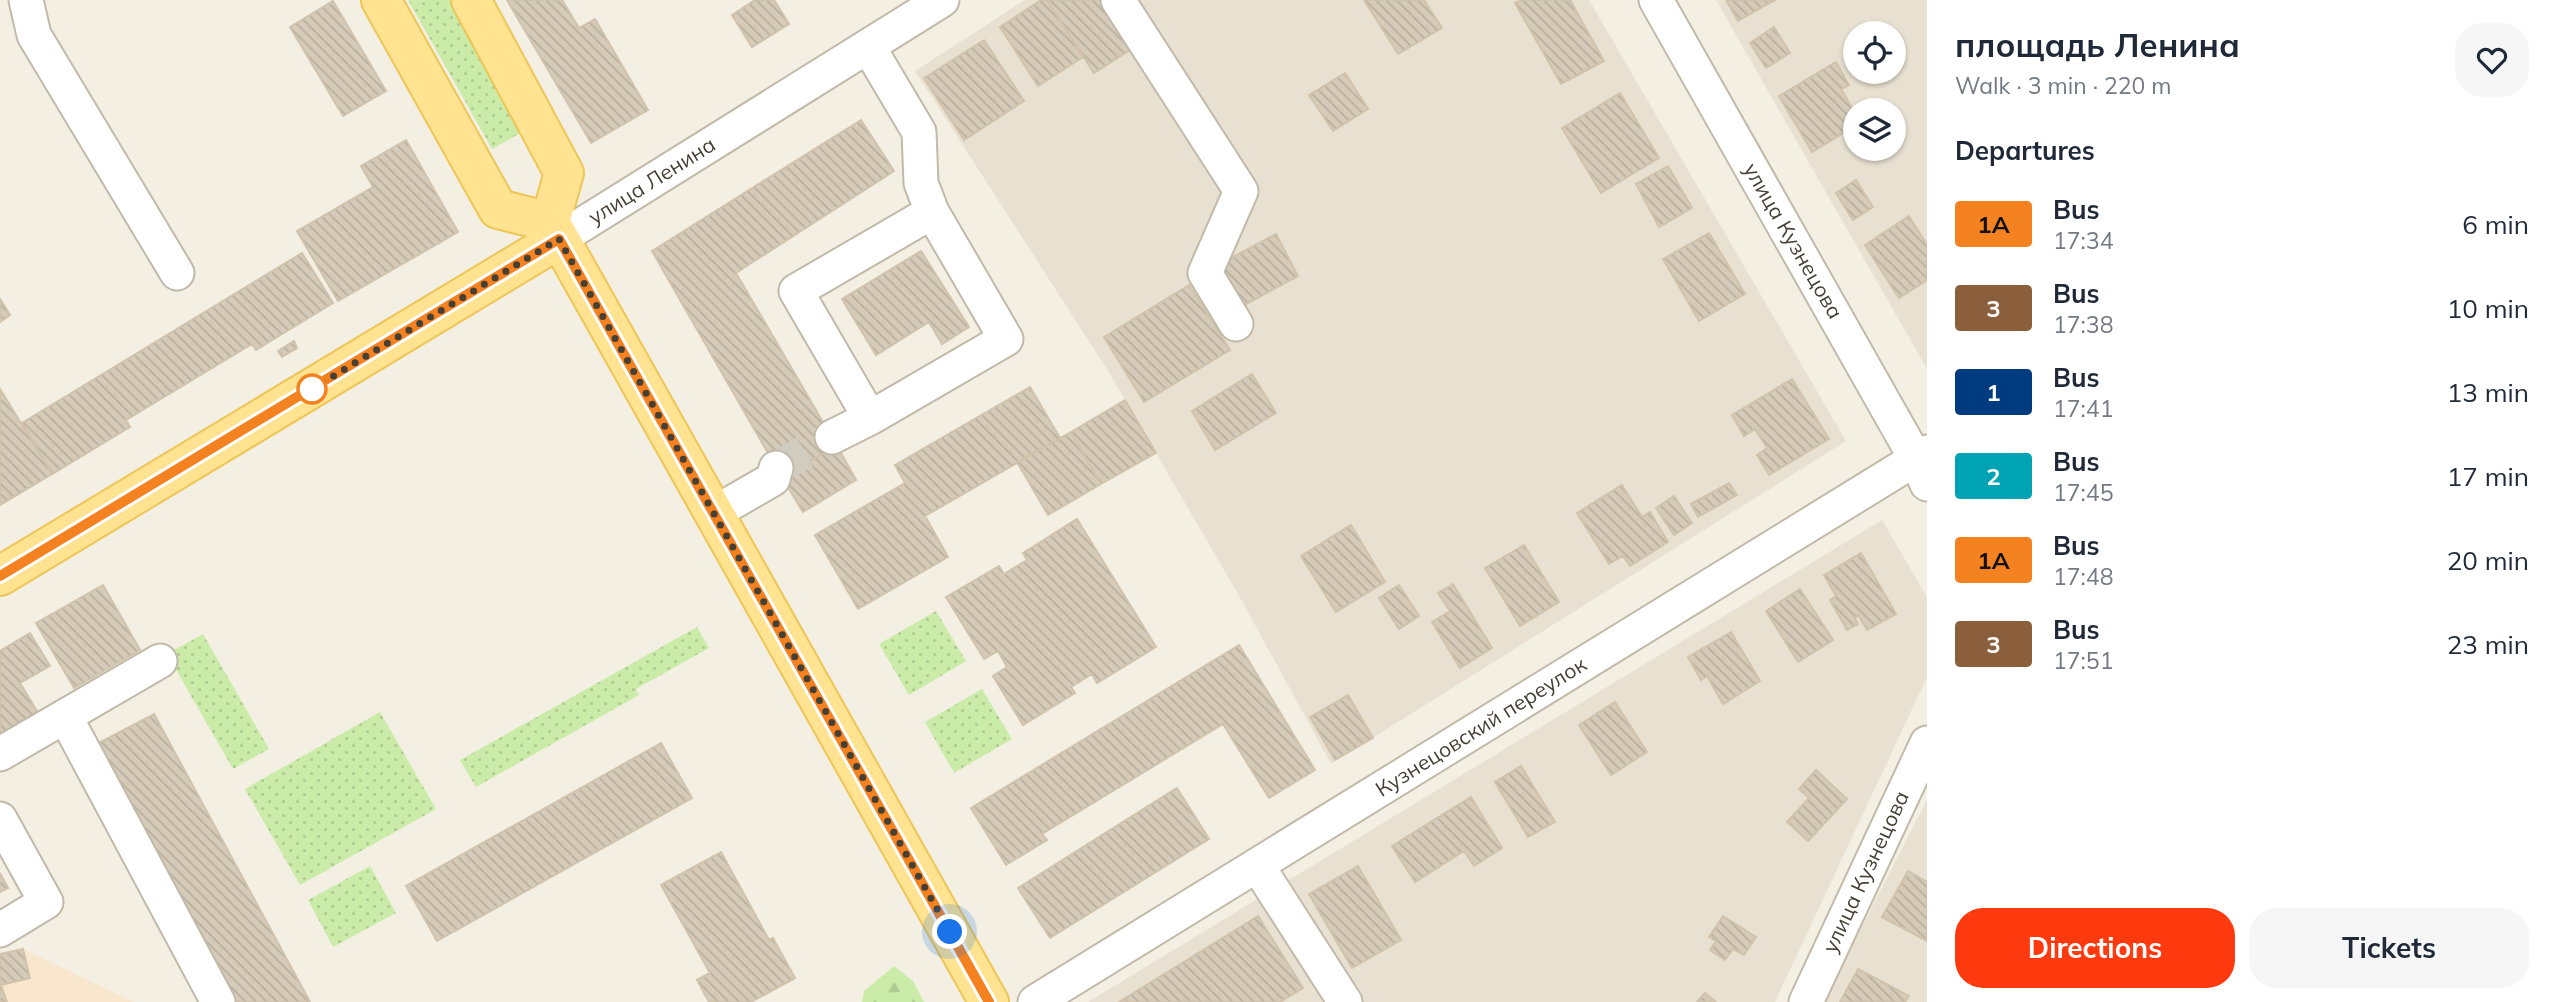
<!DOCTYPE html>
<html lang="en">
<head>
<meta charset="utf-8">
<style>
	:root { --surface:#fff; --page:#f6f6f7; --text:#1f2937; --muted:#747a83; --accent:#ff3a0f }
	body { margin:0; font-family:Mulish,sans-serif; background:var(--page); color:var(--text); height:100vh; display:flex; flex-direction:column; font-size:26px; white-space:nowrap }
	* { box-sizing:border-box; margin:0 }
	p { font-size:23px; color:var(--muted) }
	.icon { flex:none; width:38px; height:38px; fill:none; stroke:currentColor; stroke-width:2; stroke-linecap:round; stroke-linejoin:round }
	.map { position:relative; flex:1; overflow:hidden }
	.details { display:flex; flex-direction:column; background:var(--surface); width:630px }
	.details>* { flex:none }
	.badge { padding:0 14px; border-radius:5px; font-size:24px; line-height:46px }
	.controls { position:absolute; left:1843px; top:21px; display:grid; gap:14px }
	.controls a { display:grid; place-items:center; width:63px; height:63px; border-radius:50%; background:var(--surface); box-shadow:0 2px 5px #0004; font-size:35px }
	.you { position:absolute; width:35px; height:35px; margin:-18px; border:5px solid #fff; border-radius:50%; background:#1a73e8; box-shadow:0 0 0 10px #1a73e833 }
	.map>.badge { position:absolute; translate:-50% -50%; box-shadow:0 0 0 4px #fff }
	h2 { padding:0 28px; font-size:26px; line-height:63px }
	.round { display:grid; place-items:center; flex:none; width:74px; height:74px; border-radius:28px; background:var(--page) }
	.overview { display:flex; align-items:center; justify-content:space-between; height:119px; padding:0 28px }
	h1 { font-size:33px; font-weight:700; line-height:52px }
	.action { display:flex; gap:14px; margin-top:auto; padding:14px 28px }
	.action a { flex:1; height:80px; border-radius:28px; background:var(--accent); color:#fff; font-size:28px; font-weight:700; line-height:80px; text-align:center }
	.action a+a { background:var(--page); color:var(--text) }
	ul { padding:0; list-style:none }
	li { display:flex; align-items:center; gap:21px; height:84px; padding:0 28px }
	li div { flex:1 }
	li b { display:block; font-size:26px }
	li em { font-style:normal }
	li .badge { min-width:77px; font-weight:700; text-align:center }
	main { display:flex; flex:1; min-height:0 }
	.map>svg:first-child { display:block }
</style>
</head>
<body>
<main>
<div class="map">
<svg width="1927" height="1002" viewBox="0 0 1927 1002">
	<defs>
		<pattern id="grass-dots" width="8" height="8" patternUnits="userSpaceOnUse" patternTransform="scale(1.75)"><rect width="8" height="8" fill="#cbeca8"/><path d="M2 2h.1M6 6h.1" fill="none" stroke="#b0cb91" stroke-width="1.8" stroke-linecap="round"/></pattern>
		<pattern id="forest-firs" width="22" height="20" patternUnits="userSpaceOnUse" patternTransform="scale(1.75)"><rect width="22" height="20" fill="#cbeca8"/><path d="M5 1l3.5 6h-7zM16 11l3.5 6h-7z" fill="#b0cb91"/></pattern>
		<pattern id="building-back-hatch" width="6" height="6" patternUnits="userSpaceOnUse" patternTransform="scale(1.75)"><rect width="6" height="6" fill="#d6cbb8"/><path d="M-1 5l2 2M0 0l6 6M5-1l2 2" fill="none" stroke="#b9af9f"/></pattern>
	</defs>
	<rect width="100%" height="100%" fill="#f3efe3"/>
	<!-- residential -->
	<path fill="#e8e1d1" fill-rule="evenodd" d="M1025 0H1589L1846 441 1331 764 1242 601 1110 374 915 71Z
		M1716 0H1927V369ZM1855 33H1894V72H1855ZM1855 110H1894V149H1855Z
		M1882 520 1927 597V677L1775 1002H1360L1284 883Z
		M1927 800V1002H1823Z
		M1264 895 1331 1002H1088Z"/>
	<!-- commercial -->
	<path fill="#f8e7cc" d="M23 949 134 1002H0V954Z"/>
	<!-- grass -->
	<path fill="url(#grass-dots)" d="M408 0H453L526 130 492 149Z
		M936 611 966 661 909 695 879 644Z
		M697 627 709 648 636 689 639 695 476 787 460 760Z
		M203 634 269 749 233 769 167 654Z
		M982 689 1012 739 954 773 925 722Z
		M380 712 436 809 300 885 245 789Z
		M370 866 396 913 333 947 308 900Z"/>
	<!-- forest -->
	<path fill="url(#forest-firs)" d="M894 966 913 981 924 1002H862L864 991Z"/>
	<!-- building -->
	<path fill="url(#building-back-hatch)" stroke="#d1c3ab" stroke-width="2" d="M507 0H562L579 28 595 19 648 110 591 143Z
		M755 0H774L789 24 752 47 732 15Z
		M1041 0H1047L1083 57 1038 86 1000 27Z
		M1047 0H1101L1133 48 1094 73Z
		M1364 0H1424L1442 28 1398 54Z
		M1521 0H1570L1604 61 1561 84 1515 3Z
		M1726 0H1775L1738 21Z
		M333 1 386 91 343 116 290 27Z
		M1774 27 1790 53 1766 68 1750 43Z
		M984 40 1024 101 964 140 924 78Z
		M1836 62 1849 85 1841 89 1855 113V126L1812 152 1779 96Z
		M1345 73 1368 109 1333 131 1309 95Z
		M1620 93 1659 158 1601 193 1562 128Z
		M861 120 894 171 736 273 837 446 781 476 652 251Z
		M406 140 458 232 338 301 297 231 373 187 361 166Z
		M1668 166 1692 208 1659 227 1636 184Z
		M1856 180 1873 207 1853 220 1836 193Z
		M1909 216 1927 245V280L1899 298 1865 245Z
		M1709 233 1745 294 1699 321 1663 259Z
		M1276 234 1298 276 1239 308 1216 266Z
		M921 251 969 327 942 344 929 322 876 355 842 299Z
		M302 253 333 303 256 350 252 344 126 420 130 427 52 474 22 423Z
		M1189 285 1230 350 1144 402 1104 337Z
		M0 299 10 315 0 322Z
		M294 341 297 348 282 357 278 351Z
		M1252 374 1276 413 1215 450 1192 411Z
		M1792 379 1829 439 1769 475 1757 455 1767 448 1755 429 1744 436 1732 415Z
		M1030 387 1060 438 925 516 948 557 858 609 815 535 905 483 895 465Z
		M0 389 52 474 0 505Z
		M1125 400 1156 453 1101 484 1071 432Z
		M1071 432 1101 484 1048 515 1017 462Z
		M837 446 856 480 803 512 781 476Z
		M1729 483 1737 495 1698 517 1691 504Z
		M1622 485 1642 517 1650 512 1668 542 1630 566 1623 556 1609 564 1577 513Z
		M1674 496 1692 523 1674 535 1656 508Z
		M1077 519 1156 647 1097 683 1092 674 1071 687 1075 693 1023 725 993 676 1007 667 998 651 984 659 946 597 999 566 1004 574 1027 560 1023 553Z
		M1351 525 1385 582 1336 612 1301 556Z
		M1524 545 1559 602 1520 626 1485 568Z
		M1861 553 1896 614 1867 630 1858 615 1855 618 1858 624 1847 630 1830 600 1836 596 1824 575Z
		M1453 584 1492 648 1460 668 1432 622 1450 611 1438 593Z
		M103 585 140 650 74 688 36 623Z
		M1399 585 1419 616 1399 629 1379 598Z
		M1800 589 1833 640 1798 662 1766 611Z
		M1731 632 1760 681 1723 704 1707 676 1701 680 1688 657Z
		M30 633 50 666 20 683 43 721 0 746V651Z
		M1239 645 1315 770 1269 798 1223 724 1042 834 1047 840 1006 865 971 808Z
		M1348 695 1373 738 1335 760 1310 717Z
		M1615 702 1647 752 1611 775 1579 725Z
		M154 714 310 1002H236L97 744Z
		M661 743 692 798 437 941 406 886Z
		M1521 766 1555 822 1528 837 1495 782Z
		M1816 770 1847 799 1808 841 1787 822 1809 798 1799 789Z
		M1177 788 1209 839 1050 938 1018 888Z
		M1471 797 1502 848 1474 866 1464 851 1415 882 1392 846Z
		M721 852 769 940 773 938 795 978 751 1002H709L697 980 710 973 661 885Z
		M1358 866 1401 940 1352 968 1309 894Z
		M1908 871 1927 882V941L1882 917Z
		M0 873 8 888 0 892Z
		M1258 916 1303 988 1280 1002H1119Z
		M1723 916 1756 937 1744 955 1733 949 1725 960 1710 950 1716 941 1709 937Z
		M23 949 30 978 1 985 7 1002H0V954Z
		M1858 969 1909 996 1905 1002H1840Z
		M1705 993 1716 1002H1697Z"/>
	<g fill="none" stroke-linecap="round" stroke-linejoin="round">
		<!-- minor-tunnel -->
		<path stroke="#d0ccc0" stroke-width="33" stroke-dasharray="33 17" stroke-linecap="butt" d="M776 468 832 437"/>
		<!-- minor casing -->
		<g stroke="#c2baa8" stroke-width="37">
			<path id="minor" d="M26 0 34 35 177 273
				M1118 0 1241 191 1205 273 1236 324
				M1656 0 1916 459 1927 484
				M868 46 919 132 921 183 932 212
				M932 212 1006 339 870 418 796 291Z
				M559 239 942 0
				M832 437 870 418
				M714 513 773 479 776 468
				M65 716 218 1002
				M0 754 160 661
				M0 819 46 902 0 930
				M1257 865 1345 1002
				M1035 1002 1927 452
				M1806 1002 1927 743"/>
		</g>
		<!-- major casing -->
		<g stroke="#eec557" stroke-width="42">
			<path id="major" d="M381 0 498 209 550 222
				M471 0 564 173 550 222 989 1002
				M0 576 559 239"/>
		</g>
		<!-- minor -->
		<use href="#minor" stroke="#fff" stroke-width="33"/>
		<!-- major -->
		<use href="#major" stroke="#ffe391" stroke-width="38"/>
	</g>
	<g fill="none" stroke-linecap="round" stroke-linejoin="round">
		<!-- line casing -->
		<g stroke="#fff" stroke-width="16">
			<path id="line" d="M0 576 559 239 989 1002"/>
		</g>
		<!-- line -->
		<use href="#line" stroke="#f58220" stroke-width="10"/>
		<!-- walk -->
		<path stroke="#463f33" stroke-width="7" stroke-dasharray="0 12.6" d="M312 389 559 239 950 932"/>
	</g>
	<!-- markers -->
	<circle fill="#fff" stroke="#f58220" stroke-width="3.5" cx="312" cy="389" r="14"/>
	<g text-anchor="middle" stroke-width="7" stroke-linejoin="round" paint-order="stroke">
		<!-- street labels -->
		<g font-size="21" fill="#463f33" stroke="#fff">
			<text transform="translate(652 181) rotate(-32)" y="7">улица Ленина</text>
			<text transform="translate(1793 241) rotate(60)" y="7">улица Кузнецова</text>
			<text transform="translate(1481 727) rotate(-32)" y="7">Кузнецовский переулок</text>
			<text transform="translate(1866 872) rotate(-65)" y="7">улица Кузнецова</text>
		</g>
	</g>
</svg>
<div class="controls">
<a><svg class="icon" aria-label="locate" viewBox="0 0 24 24"><circle cx="12" cy="12" r="6"/><path d="M12 2v4M12 18v4M2 12h4M18 12h4"/></svg></a>
<a><svg class="icon" aria-label="layers" viewBox="0 0 24 24"><path d="M12 4l9 5-9 5-9-5zM3 14l9 5 9-5"/></svg></a>
</div>
<div class="you" style="left:950px;top:932px"></div>
</div>
<section class="details">
<div class="overview"><div><h1>площадь Ленина</h1><p>Walk · 3 min · 220 m</p></div><a class="round"><svg class="icon" aria-label="heart" viewBox="0 0 24 24"><path d="M12 20l-8-8c-3-5 5-10 8-4 3-6 11-1 8 4z"/></svg></a></div>
<h2>Departures</h2>
<ul>
<li><span class="badge" style="background:#f58220;color:#111">1А</span><div><b>Bus</b><p>17:34</p></div><em>6 min</em></li>
<li><span class="badge" style="background:#8b5e3c;color:#fff">3</span><div><b>Bus</b><p>17:38</p></div><em>10 min</em></li>
<li><span class="badge" style="background:#003b80;color:#fff">1</span><div><b>Bus</b><p>17:41</p></div><em>13 min</em></li>
<li><span class="badge" style="background:#00a3b4;color:#fff">2</span><div><b>Bus</b><p>17:45</p></div><em>17 min</em></li>
<li><span class="badge" style="background:#f58220;color:#111">1А</span><div><b>Bus</b><p>17:48</p></div><em>20 min</em></li>
<li><span class="badge" style="background:#8b5e3c;color:#fff">3</span><div><b>Bus</b><p>17:51</p></div><em>23 min</em></li>
</ul>
<div class="action"><a>Directions</a><a>Tickets</a></div>
</section>
</main>
</body>
</html>
